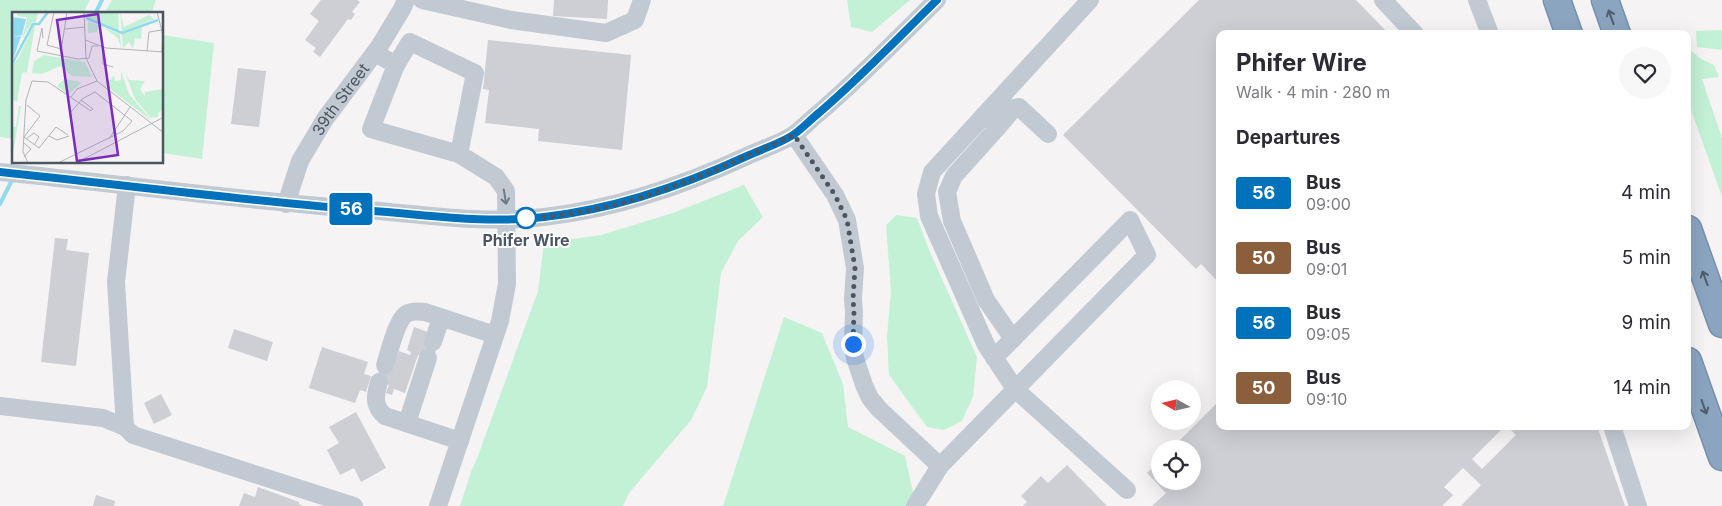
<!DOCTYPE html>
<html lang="en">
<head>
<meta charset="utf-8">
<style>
	:root { --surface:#fff; --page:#f7f7f7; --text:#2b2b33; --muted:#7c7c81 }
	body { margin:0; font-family:Inter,sans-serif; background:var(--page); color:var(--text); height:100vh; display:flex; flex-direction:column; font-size:19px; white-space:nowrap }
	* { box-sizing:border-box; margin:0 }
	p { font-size:16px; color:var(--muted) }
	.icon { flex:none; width:28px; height:28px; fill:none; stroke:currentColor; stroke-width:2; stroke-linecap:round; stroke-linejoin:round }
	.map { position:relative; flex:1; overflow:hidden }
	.details { position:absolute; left:1216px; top:30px; width:475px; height:400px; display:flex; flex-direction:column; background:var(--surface); border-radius:10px; box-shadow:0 5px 20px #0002 }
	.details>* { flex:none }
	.badge { padding:0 10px; border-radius:4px; font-size:18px; line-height:32px }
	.needle { width:32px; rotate:278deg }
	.buttons { position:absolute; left:1151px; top:380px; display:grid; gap:10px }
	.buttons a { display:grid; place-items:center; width:50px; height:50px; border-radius:50%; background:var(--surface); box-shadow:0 5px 20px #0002; font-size:25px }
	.you { position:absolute; width:25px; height:25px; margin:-12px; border:4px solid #fff; border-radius:50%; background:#1a73e8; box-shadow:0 0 0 8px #1a73e833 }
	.map>.badge { position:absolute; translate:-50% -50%; box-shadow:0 0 0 2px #fff }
	h2 { padding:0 20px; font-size:19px; line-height:45px }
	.round { display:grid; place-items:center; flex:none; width:52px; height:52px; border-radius:26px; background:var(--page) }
	.headline { display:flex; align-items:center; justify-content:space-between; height:85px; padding:0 20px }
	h1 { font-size:24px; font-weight:700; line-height:38px }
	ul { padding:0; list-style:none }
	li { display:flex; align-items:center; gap:15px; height:65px; padding:0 20px }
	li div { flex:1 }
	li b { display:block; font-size:19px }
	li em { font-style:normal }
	li .badge { min-width:55px; font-weight:700; text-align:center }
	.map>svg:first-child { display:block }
</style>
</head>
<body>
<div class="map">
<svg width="1722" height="506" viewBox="0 0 1722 506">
	<rect width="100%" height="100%" fill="#f5f3f3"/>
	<!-- green -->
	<path fill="#c3f1d5" d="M0 0H90L83 14H14V139L0 137Z
		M112 0H156L151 14H104Z
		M847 0H910L872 32 851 27Z
		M1722 30V50L1697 47 1696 31Z
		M163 35 214 43 202 159 163 153Z
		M1688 48 1701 59 1714 65 1719 77 1702 79 1722 138V197L1688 101Z
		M744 185 763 217 738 241 721 273 707 387 691 420 629 493 623 506H460L471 472 478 456 538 291 544 243 601 235 673 213Z
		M896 215 917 218 929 250 977 357 973 397 962 421 944 430 927 427 889 375 887 336 891 291 886 225Z
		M784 317 822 333 843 384 848 427 905 456 914 497 905 506H723Z"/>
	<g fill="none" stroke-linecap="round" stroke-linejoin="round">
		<!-- stream -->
		<path stroke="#90daee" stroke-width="4" d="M95 14 102 0
			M0 204 13 178"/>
	</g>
	<!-- building -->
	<path fill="#cdcfd5" d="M321 0H357L360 2 352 12 355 14 351 20 348 19 320 57 313 52 316 48 305 40 319 21 310 14Z
		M554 0H608L607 19 553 16Z
		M1199 0H1356L1389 34H1220V284L1201 264 1196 269 1063 135Z
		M488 40 631 55 622 150 538 141 539 129 485 123 489 90 483 89Z
		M238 68 266 71 259 127 231 124Z
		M55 238 68 239 66 250 89 253 76 366 41 362Z
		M414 327 428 332 438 344 433 360 418 355 405 393 394 389 392 395 386 393 389 385 376 381 381 364 393 368 399 351 410 355 411 352 407 350Z
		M234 329 273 342 267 361 228 348Z
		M322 347 368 362 364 374 371 376 366 392 360 390 355 403 309 388Z
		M161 394 172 415 154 424 144 403Z
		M1220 400V426H1505L1472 459 1482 469 1516 435 1507 426H1597L1625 506H1461L1481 485 1463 468 1444 487 1453 495 1442 506H1152L1166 493 1147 473 1160 460V481H1192V449H1171Z
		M356 412 386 468 361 482 354 468 340 475 327 450 339 443 329 427Z
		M1067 465 1107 506H1023L1027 502 1021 496 1041 476 1048 483Z
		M258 487 299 502V504L303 506H239L244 493 255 497Z
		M96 495 115 501 114 506H93Z"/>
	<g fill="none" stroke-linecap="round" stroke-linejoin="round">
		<!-- highway casing -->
		<g stroke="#7690ad" stroke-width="29">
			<path id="highway" d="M1557 0 1569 34
				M1605 0 1617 34
				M1688 229 1722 324
				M1688 361 1722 457"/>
		</g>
		<!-- minor -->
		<g stroke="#c1cad2" stroke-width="18">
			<path d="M422 0 511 20 606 33 635 20 642 0"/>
			<path d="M1090 0 932 172 926 194 929 216 986 345 1015 389 1127 490"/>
			<path d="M1383 0 1415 34"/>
			<path d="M1477 0 1490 34"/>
			<path d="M375 53 396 65 371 129 459 154 496 177 506 191 507 284 500 321 438 506"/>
			<path d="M396 65 410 42 475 73 459 154"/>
			<path d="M984 115 998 127 954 176 947 192 952 221 986 300 1013 339"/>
			<path d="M998 127 1014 108 1019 107 1048 134"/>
			<path d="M794 135 835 195 847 220 855 268 853 299 854 312 853 343 855 358 864 385 870 398 879 409 940 466"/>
			<path d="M0 172C123 184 245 201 368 210 426 215 485 224 544 217 616 209 682 186 747 156 762 149 779 144 793 135 802 129 811 119 820 112 861 77 898 38 937 0"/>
			<path id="s1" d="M286 204 300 161 325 119 379 47 402 9 406 0"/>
			<path d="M433 342 441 318"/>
			<path d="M385 365C389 354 396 321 406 314 411 311 418 311 425 312L495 335"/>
			<path d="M379 382C375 396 373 406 385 416L460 441"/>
			<path d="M0 406 103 418 125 427 133 435 354 506"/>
			<path d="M407 423 428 358"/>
			<path d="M1612 426 1638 506"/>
			<path d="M125 427 116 282 127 185"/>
			<path d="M915 506 940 466 1147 255 1130 220 994 358"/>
		</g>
		<!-- highway -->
		<use href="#highway" stroke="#8ba5c1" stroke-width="26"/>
	</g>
	<!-- one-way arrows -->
	<defs><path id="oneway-shaft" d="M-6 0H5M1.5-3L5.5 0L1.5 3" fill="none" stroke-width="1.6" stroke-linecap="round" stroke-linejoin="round" transform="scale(1.25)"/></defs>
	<g stroke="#505e6b">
		<use href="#oneway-shaft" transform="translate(1611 17) rotate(-110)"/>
		<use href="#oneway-shaft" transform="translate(1705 278) rotate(-110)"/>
		<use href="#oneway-shaft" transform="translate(1704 407) rotate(70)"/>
	</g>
	<use stroke="#6e7983" href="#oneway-shaft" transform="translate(505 197) rotate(81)"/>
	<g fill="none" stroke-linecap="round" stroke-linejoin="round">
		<!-- line casing -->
		<g stroke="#fff" stroke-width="11">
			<path id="line" d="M0 172C124 185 248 201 373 211 430 215 487 224 544 217 616 209 682 186 747 156 762 149 779 144 793 135 802 129 811 119 820 112 861 77 898 38 937 0"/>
		</g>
		<!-- line -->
		<use href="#line" stroke="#0072bc" stroke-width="8"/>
		<!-- walk -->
		<path stroke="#4a5661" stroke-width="5" stroke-dasharray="0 9" d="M526 218C539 218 554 216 567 214 648 203 720 168 794 135L835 195 847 220 855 268 853 299 854 312 853 344"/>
	</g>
	<!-- markers -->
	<circle fill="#fff" stroke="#0072bc" stroke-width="2.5" cx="526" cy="218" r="10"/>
	<g text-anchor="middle" stroke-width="4" stroke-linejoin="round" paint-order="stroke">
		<!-- street labels -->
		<g font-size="16" fill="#4a5661" stroke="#fff">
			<text dy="6" stroke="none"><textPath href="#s1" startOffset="119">39th Street</textPath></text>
		</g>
		<!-- stop labels -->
		<g font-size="16" font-weight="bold" fill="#4a5661" stroke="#fff">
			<text x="526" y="246">Phifer Wire</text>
		</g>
	</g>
	<!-- overview -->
	<g transform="translate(12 12)">
		<rect width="151" height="151" fill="#f5f3f3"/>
		<path d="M6 0H26L24 10H20L10 27 15 8 14 5 5 4ZM75 0H106L107 20 75 6ZM108 0 112 15 137 3 142 7 110 20ZM76 9 108 22 109 36 106 26 91 15H86L85 20 76 21ZM21 13 23 14 15 60 10 61 5 90 0 87V53L7 45ZM130 15 129 27 123 26 121 37 117 30 111 36 110 22ZM32 43 73 50 80 65 60 64 48 54 30 62 20 61 22 49ZM112 58 117 68 133 69 128 77 133 84V80L151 77V98L146 101V105L139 106 123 87ZM109 59 117 82 140 109 94 74 102 63 103 69 109 68ZM52 67 70 70 56 83 45 74ZM7 94H9L0 147V114L4 115Z" fill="#c3f1d5"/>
		<path d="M0 5 14 7 10 23 0 25ZM9 24 3 42 0 47V25Z" fill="#90daee"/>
		<path fill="none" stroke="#90daee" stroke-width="2.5" d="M74 6 110 21 146 8M0 52 21 12H27L36 0"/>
		<path fill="none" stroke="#b1b4b9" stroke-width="1" d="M42 0 35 33 49 37M72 0 74 46 85 69 152 121M145 0 151 23 150 40M53 17 73 15M31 26 30 16 25 39 66 47 77 46 80 34H86M73 28 94 36 152 40M91 36V52L101 55M49 39 55 0M135 39 137 20 150 18M59 85 65 77 85 69M69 88 81 97 79 99M15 93 28 104 12 125 27 136 44 115 56 123M37 124 45 128 57 124M14 127 22 121 27 125 22 133M97 127 118 95M12 131 19 137 12 145M16 151 11 140 12 121 14 88 20 69 36 70 79 99M46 151 111 119 120 109 83 80 70 87 59 100M64 151 152 105"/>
		<path fill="#7b2cbf" fill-opacity="0.15" stroke="#7b2cbf" stroke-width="2.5" d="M86 2 106 143 65 149 45 8Z"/>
		<rect width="151" height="151" fill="none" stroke="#4a5661" stroke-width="2.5"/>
	</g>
</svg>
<div class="buttons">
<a><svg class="needle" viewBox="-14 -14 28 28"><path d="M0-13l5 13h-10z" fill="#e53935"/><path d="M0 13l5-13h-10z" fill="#7c7c81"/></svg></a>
<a><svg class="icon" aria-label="locate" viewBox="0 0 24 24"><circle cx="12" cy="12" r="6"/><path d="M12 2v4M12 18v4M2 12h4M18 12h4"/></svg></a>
</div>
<div class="you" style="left:853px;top:344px"></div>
<b class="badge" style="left:351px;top:209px;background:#0072bc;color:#fff">56</b>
<section class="details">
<div class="headline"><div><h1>Phifer Wire</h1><p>Walk · 4 min · 280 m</p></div><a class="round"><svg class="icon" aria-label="heart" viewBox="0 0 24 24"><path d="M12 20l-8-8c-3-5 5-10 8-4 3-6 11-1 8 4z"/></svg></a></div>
<h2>Departures</h2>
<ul>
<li><span class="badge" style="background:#0072bc;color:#fff">56</span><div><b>Bus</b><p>09:00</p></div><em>4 min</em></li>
<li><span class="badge" style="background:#8b5e3c;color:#fff">50</span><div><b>Bus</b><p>09:01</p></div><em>5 min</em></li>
<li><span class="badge" style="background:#0072bc;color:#fff">56</span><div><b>Bus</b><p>09:05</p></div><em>9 min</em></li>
<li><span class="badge" style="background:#8b5e3c;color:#fff">50</span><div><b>Bus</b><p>09:10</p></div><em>14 min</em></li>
</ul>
</section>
</div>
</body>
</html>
